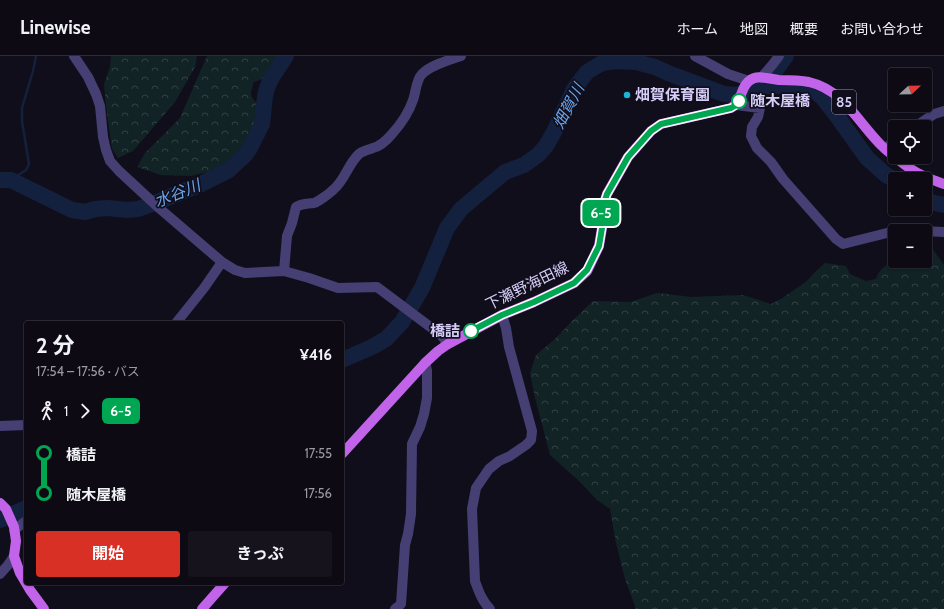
<!DOCTYPE html>
<html lang="ja">
<head>
<meta charset="utf-8">
<style>
	:root { --surface:#0d0a14; --page:#16131d; --text:#f1f3f6; --muted:#9a9aa0; --line:#2d2b34; --accent:#d93025 }
	body { margin:0; font-family:Cabin,"Noto Sans JP",sans-serif; background:var(--page); color:var(--text); height:100vh; display:flex; flex-direction:column; font-size:15px; white-space:nowrap }
	* { box-sizing:border-box; margin:0 }
	p { font-size:13px; color:var(--muted) }
	.icon { flex:none; width:22px; height:22px; fill:none; stroke:currentColor; stroke-width:2; stroke-linecap:round; stroke-linejoin:round }
	.map { position:relative; flex:1; overflow:hidden }
	.drawer { position:absolute; left:24px; top:265px; width:320px; height:264px; display:flex; flex-direction:column; background:var(--surface); border-radius:4px; box-shadow:0 1px 3px #0004,0 0 0 1px var(--line) }
	.drawer>* { flex:none }
	.badge { padding:0 8px; border-radius:6px; font-size:14px; line-height:26px }
	.needle { width:26px; rotate:68deg }
	.tools { position:absolute; left:888px; top:12px; display:grid; gap:8px }
	.tools a { display:grid; place-items:center; width:44px; height:44px; border-radius:4px; background:var(--surface); box-shadow:0 1px 3px #0004,0 0 0 1px var(--line); font-size:20px }
	.map>.badge { position:absolute; translate:-50% -50%; box-shadow:0 0 0 2px #fff }
	.legs { display:flex; align-items:center; gap:6px; height:44px; padding:0 12px; font-size:13px }
	.legs p { margin-inline-start:auto }
	.headline { display:flex; align-items:center; justify-content:space-between; height:68px; padding:0 12px }
	h1 { font-size:22px; font-weight:700; line-height:30px }
	.cta { display:flex; gap:8px; margin-top:auto; padding:8px 12px }
	.cta a { flex:1; height:46px; border-radius:4px; background:var(--accent); color:#fff; font-size:16px; font-weight:700; line-height:46px; text-align:center }
	.cta a+a { background:var(--page); color:var(--text) }
	ul { padding:0 12px; list-style:none }
	li { display:flex; align-items:center; gap:14px; height:40px; font-size:15px }
	li i { display:grid; place-items:center; width:6px; height:100%; margin:0 5px; background:currentColor }
	li i::after { content:''; width:10px; height:10px; margin:-5px; border:3px solid; border-radius:50%; background:var(--surface) }
	li p { margin-inline-start:auto }
	li:first-child i { background:linear-gradient(#0000 50%,currentColor 0) }
	li:last-child i { background:linear-gradient(currentColor 50%,#0000 0) }
	header { display:flex; align-items:center; gap:24px; box-sizing:border-box; height:56px; padding:0 20px; background:var(--surface); border-bottom:1px solid var(--line) }
	header strong { font-size:19px }
	nav { display:flex; gap:22px; margin-inline-start:auto; font-size:14px }
	.map>svg:first-child { display:block }
</style>
</head>
<body>
<header>
<strong>Linewise</strong>
<nav><a>ホーム</a><a>地図</a><a>概要</a><a>お問い合わせ</a></nav>
</header>
<div class="map">
<svg width="944" height="553" viewBox="0 0 944 553">
	<defs>
		<pattern id="forest-crowns" width="20" height="18" patternUnits="userSpaceOnUse"><rect width="20" height="18" fill="#112324"/><path d="M2 6a3 3 0 1 1 6 0M12 15a3 3 0 1 1 6 0" fill="none" stroke="#334245"/></pattern>
	</defs>
	<rect width="100%" height="100%" fill="#110e1b"/>
	<!-- forest -->
	<path fill="url(#forest-crowns)" d="M111 0H197L195 11 175 46 133 95 118 102 112 93 106 50 104 28 110 11Z
		M207 0H284L273 19 254 26C246 45 255 41 264 55L258 74 247 90 215 114 191 120 161 119 137 111 145 97 180 62Z
		M932 192 944 209V553H636L625 523 616 487 610 453 597 444 579 425 550 399 535 342 530 317 536 299 555 283 573 264 593 245 630 246 657 237 667 238 691 241 743 239 771 248 781 243 807 225 815 216 825 207 846 210 850 218 866 225 876 223C879 213 887 209 895 203V205H925V193Z"/>
	<g fill="none" stroke-linecap="round" stroke-linejoin="round">
		<!-- stream -->
		<path stroke="#14213e" stroke-width="2.5" d="M11 124 26 114 29 108 22 65V52L33 15 36 0"/>
		<!-- river -->
		<path stroke="#14213e" stroke-width="16" d="M764 30 786 0
			M0 124H11L72 154 85 156 95 153 108 152 127 154 138 153 160 145 201 128 229 114 245 99 250 92 262 68 265 40 267 32 271 23 286 0
			M925 143 934 147 944 149
			M342 304 372 291 386 283 402 266 422 232 447 172 461 153 505 116 524 109 538 99 546 90 554 76 574 33 587 16 602 7 617 5 636 6 655 11 668 17 724 38 734 39 753 36 764 30H800L816 36 823 42 837 60 867 102 886 119 895 124
			M0 464 26 452"/>
		<!-- minor -->
		<path stroke="#453f74" stroke-width="10" d="M74 0 88 21 96 38 100 50 103 81 106 94 110 105 119 115 159 152 222 206 235 214 245 217 284 215 309 222 338 232 377 231 441 279 448 288
			M695 0 728 18 749 25
			M761 22 773 8 779 0
			M736 49 760 52 758 61 752 71 751 80 757 92 771 106 783 123 836 183 843 188 895 175
			M915 71 934 58 944 55
			M885 93 895 85
			M896 175 901 174 944 176
			M284 215 287 180 292 167 296 151C303 147 306 148 314 147 318 146 330 137 334 133 345 124 348 108 359 98 363 95 368 94 373 92 381 90 387 84 392 78 401 68 409 56 413 44 416 36 416 24 422 18 431 9 449 4 461 0
			M176 267 204 232 222 206
			M0 370 26 369
			M14 474 26 465
			M0 518 8 509 14 500
			M395 553 401 548 405 489 408 478 411 458 412 388 420 371 424 358 427 342V314L425 307
			M490 553C482 545 479 536 475 525L472 453 476 432 489 413 499 405 510 400 526 389 531 384 532 375 509 291 506 272 502 259"/>
		<!-- major -->
		<path stroke="#c264ea" stroke-width="10" d="M895 101C900 105 905 109 911 113 921 120 933 124 944 128
			M342 398 425 307 438 295 448 288 502 259 534 246 574 227 587 215 599 190 602 172 601 156 607 138 628 101 651 75 661 68 731 52C743 45 740 32 749 25 757 18 769 23 779 24 789 24 799 24 809 26 844 34 859 68 883 91 887 95 891 98 895 101
			M0 447 6 453 14 471 16 485 14 500 20 517 30 534 44 553
			M202 553 225 527"/>
	</g>
	<g fill="none" stroke-linecap="round" stroke-linejoin="round">
		<!-- line-1 casing -->
		<g stroke="#fff" stroke-width="9">
			<path id="line-1" d="M471 275 502 259 534 246 574 227 587 214 599 190 602 172 601 156 607 138 628 101 651 75 661 68 731 52 736 49 739 45"/>
		</g>
		<!-- line-1 -->
		<use href="#line-1" stroke="#00a651" stroke-width="6"/>
	</g>
	<!-- markers -->
	<circle fill="#1db4d5" stroke="#110e1b" stroke-width="1.5" cx="627" cy="39" r="4"/>
	<g fill="#fff" stroke="#00a651" stroke-width="2">
		<circle cx="739" cy="45" r="7"/>
		<circle cx="471" cy="275" r="7"/>
	</g>
	<g text-anchor="middle" stroke-width="3.5" stroke-linejoin="round" paint-order="stroke">
		<!-- shield labels -->
		<rect fill="#110e1b" stroke="#9b94b6" stroke-width="1" x="832" y="34" width="24" height="24" rx="3"/>
		<g font-size="14" font-weight="bold" fill="#d6cef8">
			<text x="844" y="51">85</text>
		</g>
		<!-- poi labels -->
		<g font-size="15" font-weight="bold" fill="#d6cef8" stroke="#110e1b" text-anchor="start">
			<text x="635" y="44">畑賀保育園</text>
		</g>
		<!-- stop labels -->
		<g font-size="15" font-weight="bold" fill="#d6cef8" stroke="#110e1b" text-anchor="start">
			<text x="750" y="50">随木屋橋</text>
			<text x="460" y="280" text-anchor="end">橋詰</text>
		</g>
		<!-- street labels -->
		<g font-size="15" fill="#d6cef8" stroke="#110e1b">
			<text transform="translate(527 230) rotate(-26)" y="5">下瀬野海田線</text>
		</g>
		<!-- water labels -->
		<g font-size="16" font-style="italic" fill="#6aa5ea" stroke="#110e1b">
			<text transform="translate(568 50) rotate(-62)" y="6">畑賀川</text>
			<text transform="translate(177 137) rotate(-22)" y="6">水谷川</text>
		</g>
	</g>
</svg>
<div class="tools">
<a><svg class="needle" viewBox="-14 -14 28 28"><path d="M0-13l5 13h-10z" fill="#e53935"/><path d="M0 13l5-13h-10z" fill="#9a9aa0"/></svg></a>
<a><svg class="icon" aria-label="locate" viewBox="0 0 24 24"><circle cx="12" cy="12" r="6"/><path d="M12 2v4M12 18v4M2 12h4M18 12h4"/></svg></a>
<a>+</a>
<a>−</a>
</div>
<b class="badge" style="left:601px;top:157px;background:#00a651;color:#fff">6-5</b>
<section class="drawer">
<div class="headline"><div><h1>2 分</h1><p>17:54 – 17:56 · バス</p></div><b>¥416</b></div>
<div class="legs"><svg class="icon" aria-label="walk" viewBox="0 0 24 24"><circle cx="13" cy="4" r="2"/><path d="M13 8l-2 6 4 7M11 14l-3 7M7 12l3-4h3l4 4"/></svg>1<svg class="icon" aria-label="forward" viewBox="0 0 24 24"><path d="M9 5l7 7-7 7"/></svg><b class="badge" style="background:#00a651;color:#fff">6-5</b></div>
<ul>
<li><i style="color:#00a651"></i><b>橋詰</b><p>17:55</p></li>
<li><i style="color:#00a651"></i><b>随木屋橋</b><p>17:56</p></li>
</ul>
<div class="cta"><a>開始</a><a>きっぷ</a></div>
</section>
</div>
</body>
</html>
